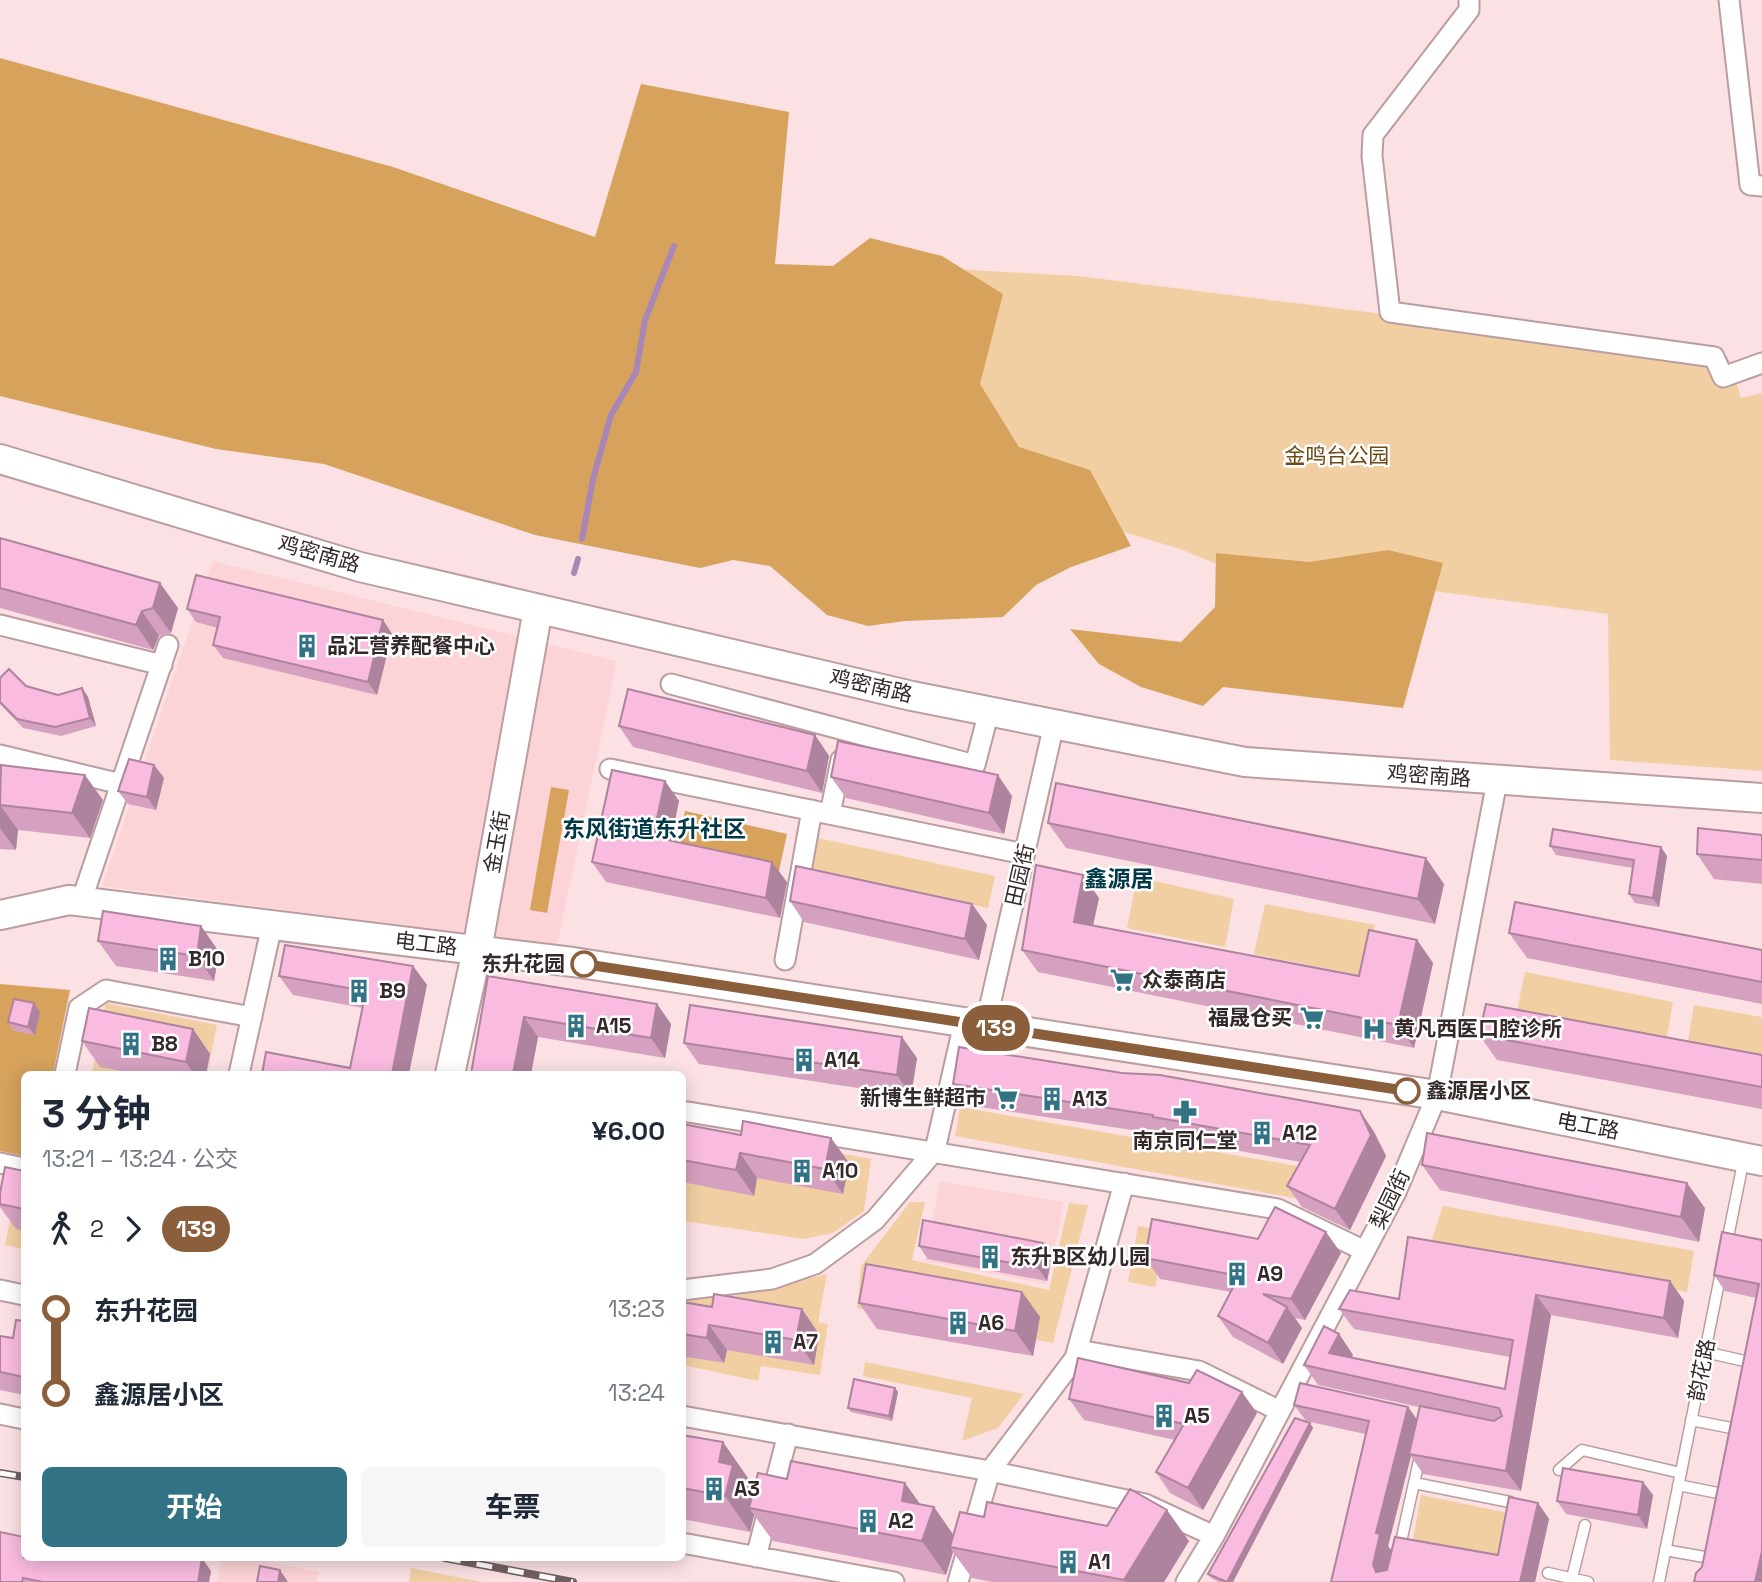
<!DOCTYPE html>
<html lang="zh">
<head>
<meta charset="utf-8">
<style>
	:root { --surface:#fff; --page:#f6f6f7; --text:#1f2937; --muted:#747a83; --accent:#317285 }
	body { margin:0; font-family:"Space Grotesk","Noto Sans SC",sans-serif; background:var(--page); color:var(--text); height:100vh; display:flex; flex-direction:column; font-size:26px; white-space:nowrap }
	* { box-sizing:border-box; margin:0 }
	p { font-size:23px; color:var(--muted) }
	.icon { flex:none; width:38px; height:38px; fill:none; stroke:currentColor; stroke-width:2; stroke-linecap:round; stroke-linejoin:round }
	.map { position:relative; flex:1; overflow:hidden }
	.details { position:absolute; left:21px; top:1071px; width:665px; height:490px; display:flex; flex-direction:column; background:var(--surface); border-radius:10px; box-shadow:0 4px 18px #0003 }
	.details>* { flex:none }
	.badge { padding:0 14px; border-radius:23px; font-size:24px; line-height:46px }
	.map>.badge { position:absolute; translate:-50% -50%; box-shadow:0 0 0 4px #fff }
	.legs { display:flex; align-items:center; gap:10px; height:77px; padding:0 21px; font-size:23px }
	.legs p { margin-inline-start:auto }
	.headline { display:flex; align-items:center; justify-content:space-between; height:119px; padding:0 21px }
	h1 { font-size:38px; font-weight:700; line-height:52px }
	.cta { display:flex; gap:14px; margin-top:auto; padding:14px 21px }
	.cta a { flex:1; height:80px; border-radius:10px; background:var(--accent); color:#fff; font-size:28px; font-weight:700; line-height:80px; text-align:center }
	.cta a+a { background:var(--page); color:var(--text) }
	ul { padding:0 21px; list-style:none }
	li { display:flex; align-items:center; gap:24px; height:84px; font-size:26px }
	li i { display:grid; place-items:center; width:10px; height:100%; margin:0 9px; background:currentColor }
	li i::after { content:''; width:18px; height:18px; margin:-9px; border:5px solid; border-radius:50%; background:var(--surface) }
	li p { margin-inline-start:auto }
	li:first-child i { background:linear-gradient(#0000 50%,currentColor 0) }
	li:last-child i { background:linear-gradient(currentColor 50%,#0000 0) }
	.map>svg:first-child { display:block }
</style>
</head>
<body>
<div class="map">
<svg width="1762" height="1582" viewBox="0 0 1762 1582">
	<rect width="100%" height="100%" fill="#fbe1e3"/>
	<!-- built -->
	<path fill="#fcd3d7" d="M213 561 617 661 557 945 102 886Z
		M940 1182 1064 1202 1047 1284 925 1261Z
		M222 1558H252L319 1572 316 1582H217Z"/>
	<!-- green -->
	<path fill="#f1cfa3" d="M953 269 1078 276 1728 357 1741 398 1762 393V771L1610 760 1608 614 1426 590 1319 606 1180 549 961 483Z
		M818 838 995 876 988 908 811 871Z
		M1137 877 1234 899 1225 947 1127 928Z
		M1265 904 1375 925 1365 976 1254 954Z
		M1525 972 1673 1002 1665 1048 1515 1020Z
		M106 1003 217 1025 207 1074H92Z
		M1694 1005 1762 1017V1066L1686 1053Z
		M960 1107 1314 1169 1299 1199 955 1136Z
		M682 1124 871 1159 864 1211 833 1233 804 1239 683 1221Z
		M18 1182 24 1183V1249L5 1245Z
		M910 1202H925L912 1260 1049 1290 1069 1203 1088 1205 1053 1343 857 1308 861 1266Z
		M1443 1206 1694 1251 1687 1292 1429 1248Z
		M1138 1226 1268 1250 1163 1243 1155 1287 1128 1282Z
		M827 1274 818 1322 828 1324 820 1375 761 1366 758 1381 683 1365 682 1295 725 1298Z
		M865 1362 1024 1394 998 1428 962 1441 972 1398 863 1376Z
		M1421 1495 1508 1513 1501 1562 1412 1545Z
		M411 1568 482 1582H409Z"/>
	<!-- forest -->
	<path fill="#d6a25c" d="M0 58 393 167 595 237 641 84 789 112 775 264 833 266 870 238 942 256 1003 294 980 384 1019 447 1090 470 1131 546 1071 567 1036 585 1003 617 905 621 868 626 827 615 770 566 733 560 700 568 535 535 324 464 216 449 0 396Z
		M1388 550 1443 563 1403 708 1223 687 1203 706 1141 687 1099 664 1070 629 1181 642 1215 607 1216 553 1309 562Z
		M551 787 569 790 547 913 530 910Z
		M685 811 787 834 779 871 677 848Z
		M0 984 70 990 53 1074H24V1156L0 1151Z"/>
	<g fill="none" stroke-linecap="round" stroke-linejoin="round">
		<!-- stream -->
		<path stroke="#a886b8" stroke-width="6" d="M582 539 593 479 611 415 636 372 645 320 674 246
			M574 573 578 559"/>
		<!-- lane casing -->
		<g stroke="#bb9da0" stroke-width="13">
			<path id="lane" d="M1726 1247 1744 1158
				M1705 1352 1749 1362
				M1691 1420 1736 1429
				M1559 1470 1582 1450 1681 1473
				M1414 1483 1510 1502
				M1678 1485 1723 1494
				M1665 1550 1710 1558
				M1399 1551 1420 1456
				M1548 1573 1588 1582
				M1571 1582 1585 1525
				M1659 1582 1721 1272"/>
		</g>
		<!-- street casing -->
		<g stroke="#bb9da0" stroke-width="23">
			<path id="street" d="M1469 0V10L1373 135 1372 156 1390 312 1714 357 1723 377 1762 363
				M1729 0 1750 185 1762 186
				M0 625 162 665
				M671 684 975 765 989 711
				M0 755 121 784
				M610 769 1024 854
				M830 814 841 760
				M81 902 168 645
				M785 960 812 810
				M985 1027 1054 724
				M65 1074 79 1008 106 990 252 1017
				M239 1074 272 925
				M682 1111 1278 1209 1365 1251
				M0 1163 24 1168
				M0 1290 24 1295
				M682 1290 772 1279 815 1264 875 1220 935 1150 964 1023
				M1078 1350 1199 1371 1280 1411
				M0 1414 24 1419
				M682 1416 990 1471 1145 1504 1214 1536
				M682 1543 894 1582
				M756 1557 788 1434
				M958 1582 990 1471 1075 1358 1124 1183
				M1186 1582 1214 1536 1396 1192 1437 1095 1497 781"/>
		</g>
		<!-- secondary casing -->
		<g stroke="#bb9da0" stroke-width="32">
			<path id="secondary" d="M0 459 360 567 912 696 1245 762 1762 798
				M0 915 69 900 573 962 1437 1095 1762 1161
				M450 1074 477 950 538 609"/>
		</g>
		<!-- lane -->
		<use href="#lane" stroke="#fff" stroke-width="10"/>
		<!-- street -->
		<use href="#street" stroke="#fff" stroke-width="19"/>
		<!-- secondary -->
		<use href="#secondary" stroke="#fff" stroke-width="28"/>
		<!-- rail casing -->
		<g stroke="#716062" stroke-width="8">
			<path id="rail" d="M0 1473 24 1477
				M445 1558 573 1582"/>
		</g>
		<!-- rail -->
		<use href="#rail" stroke="#fff" stroke-width="5" stroke-dasharray="16" stroke-linecap="butt"/>
	</g>
	<!-- wall -->
	<path fill="#d6a1c1" d="M0 538 178 608 171 633 159 636 153 650 0 608Z
		M187 609 383 620 392 634 377 695 223 658 213 645 218 628 196 622Z
		M0 678 58 695 82 688 88 697 96 726 61 736 23 728 0 704Z
		M619 726 815 735 829 756 822 793 633 747Z
		M154 765 164 778 156 810 128 804 118 791Z
		M0 771 103 800 90 838 18 830 16 850 0 849Z
		M831 777 1012 796 1004 834 846 798Z
		M665 781 679 801 671 841 787 882 780 918 606 882 592 862Z
		M1048 823 1444 884 1435 924 1066 848Z
		M1762 835V884L1714 879 1697 854Z
		M1550 846 1667 856 1659 907 1635 903 1629 894 1633 868 1556 855Z
		M1099 898 1093 925 1359 976 1417 940 1433 963 1414 1048 1038 972 1022 950Z
		M790 901 972 904 987 925 979 960 804 922Z
		M201 926 219 952 214 981 116 966 98 941Z
		M1509 933 1762 950V1004L1527 958Z
		M413 966 427 985 350 1068 363 1008 293 995 279 976Z
		M488 976 657 1004 671 1024 665 1058 538 1037 531 1074H471Z
		M40 1012 35 1035 14 1031 8 1022Z
		M193 1029 210 1054 206 1074H138L100 1067 82 1041Z
		M1479 1035 1762 1055V1109L1497 1060Z
		M684 1043 917 1058 911 1096 699 1064Z
		M953 1084 1360 1111 1374 1132 1386 1156 1350 1230 1302 1207 1287 1186 1301 1162 1167 1138 1165 1135 967 1105Z
		M682 1124 741 1135 831 1138 849 1163 843 1194 757 1178 754 1196 682 1182Z
		M1422 1165 1705 1208 1699 1242 1440 1190Z
		M24 1171V1231L16 1229 0 1207V1193Z
		M1258 1239 1341 1253 1305 1320 1295 1318 1302 1328 1283 1364 1233 1337 1218 1316 1231 1292 1160 1279 1145 1258Z
		M1762 1240V1582L1702 1567 1756 1298 1725 1291 1714 1275Z
		M1043 1243 1052 1256 1047 1281 928 1259 919 1246Z
		M1670 1281 1684 1301 1678 1338 1551 1315 1521 1491 1423 1474 1411 1456 1388 1546 1391 1550 1498 1555 1538 1503 1549 1519 1535 1582H1331L1365 1434 1306 1421 1294 1405 1408 1407 1417 1419 1419 1407 1318 1385 1304 1365 1339 1334 1353 1355 1351 1357 1505 1389 1510 1357 1354 1329 1339 1309 1399 1299Z
		M1022 1292 1040 1317 1033 1356 877 1329 859 1303Z
		M682 1302 819 1334 814 1365 727 1350 724 1363 682 1356Z
		M24 1321V1395L0 1390V1336L13 1338Z
		M895 1388 898 1392 892 1421 851 1412 848 1408Z
		M1069 1399 1257 1413 1203 1510 1170 1493 1156 1472 1175 1440 1084 1420Z
		M1310 1423 1313 1428 1233 1582H1219L1211 1578 1208 1574Z
		M682 1435 748 1478 747 1484 753 1493 787 1479 905 1483 920 1504 934 1507 953 1535 984 1517 1189 1541 1164 1582H992L972 1578 953 1552 946 1575 773 1541 754 1515 750 1532 682 1519Z
		M1643 1482 1653 1495 1647 1529 1566 1514 1557 1501Z
		M24 1558 211 1571 209 1582H0Z"/>
	<!-- shaded-wall -->
	<path fill="#ae839d" d="M160 583 178 608 171 633 153 608Z
		M142 611 159 636 153 650 136 625Z
		M383 620 392 634 377 695 368 682Z
		M82 688 88 697 96 726 90 718Z
		M815 735 829 756 822 793 807 771Z
		M154 765 164 778 156 810 147 797Z
		M85 775 103 800 90 838 72 813Z
		M998 775 1012 796 1004 834 989 813Z
		M665 781 679 801 667 857 653 837Z
		M0 805 18 830 16 850 0 828Z
		M1661 847 1667 856 1659 907 1653 898Z
		M1426 858 1444 884 1435 924 1418 899Z
		M772 862 787 882 780 918 766 898Z
		M1083 875 1099 898 1089 944 1074 922Z
		M972 904 987 925 979 960 965 939Z
		M201 926 219 952 214 981 197 956Z
		M1417 940 1433 963 1414 1048 1398 1025Z
		M413 966 427 985 409 1074H392Z
		M34 1003 40 1012 35 1035 28 1027Z
		M657 1004 671 1024 665 1058 651 1038Z
		M524 1017 538 1037 531 1074H513Z
		M193 1029 210 1054 206 1074H194L186 1062Z
		M902 1037 917 1058 911 1096 897 1075Z
		M1360 1111 1374 1132 1386 1156 1350 1230 1335 1209Z
		M831 1138 849 1163 843 1194 825 1169Z
		M740 1153 757 1178 754 1196 736 1170Z
		M1687 1183 1705 1208 1699 1242 1681 1217Z
		M1326 1232 1341 1253 1305 1320 1291 1299Z
		M1043 1243 1052 1256 1047 1281 1038 1268Z
		M1670 1281 1684 1301 1678 1338 1664 1318Z
		M1022 1292 1040 1317 1033 1356 1015 1331Z
		M1536 1295 1551 1315 1521 1491 1506 1471Z
		M1287 1307 1302 1328 1283 1364 1268 1343Z
		M802 1309 819 1334 814 1365 796 1340Z
		M709 1325 727 1350 724 1363 707 1338Z
		M1339 1334 1353 1355 1343 1373 1329 1353Z
		M895 1388 898 1392 892 1421 889 1416Z
		M1242 1392 1257 1413 1203 1510 1188 1488Z
		M1408 1407 1419 1423 1409 1454 1411 1456 1388 1546 1391 1550 1385 1582 1376 1572 1373 1565 1376 1533Z
		M1310 1423 1313 1428 1233 1582H1227Z
		M723 1442 748 1478 747 1484 758 1500 749 1508 754 1515 750 1532 725 1496 719 1462Z
		M1643 1482 1653 1495 1647 1529 1638 1515Z
		M905 1483 929 1517 934 1507 957 1540 950 1547 953 1552 946 1575 922 1541 902 1501Z
		M1538 1503 1549 1519 1535 1582H1520Z
		M1167 1510 1189 1541 1164 1582H1126L1124 1580Z
		M1762 1551V1582H1755Z
		M202 1558 211 1571 209 1582H198Z
		M280 1570 288 1582H278Z"/>
	<!-- building -->
	<path fill="#f9bbe0" stroke="#ae839d" stroke-width="2" d="M0 538 160 583 153 608 142 611 136 625 0 588Z
		M196 575 383 620 368 682 213 645 220 617 187 609Z
		M9 669 26 686 58 695 82 688 90 718 55 727 17 719 0 702V678Z
		M628 689 815 735 807 771 619 726Z
		M838 741 998 775 989 813 831 777Z
		M129 759 154 765 147 797 118 791Z
		M1 765 85 775 72 813 0 805Z
		M612 770 665 781 653 837 772 862 766 898 592 862Z
		M1056 783 1426 858 1418 899 1048 823Z
		M1698 828 1762 835V860L1697 854Z
		M1553 829 1661 847 1653 898 1629 894 1634 860 1550 846Z
		M1036 865 1083 875 1074 922 1359 976 1369 930 1417 940 1398 1025 1022 950Z
		M796 866 972 904 965 939 790 901Z
		M1515 902 1762 950V982L1509 933Z
		M103 911 201 926 197 956 98 941Z
		M285 945 413 966 392 1074H262L266 1052 350 1068 366 991 279 976Z
		M488 976 657 1004 651 1038 524 1017 513 1074H471Z
		M14 999 34 1003 28 1027 8 1022Z
		M1486 1004 1762 1055V1087L1479 1035Z
		M690 1005 902 1037 897 1075 684 1043Z
		M89 1008 193 1029 186 1062 82 1041Z
		M959 1047 1122 1073 1160 1075 1360 1111 1371 1135 1335 1209 1287 1186 1310 1145 1153 1117V1115L953 1084Z
		M743 1121 831 1138 825 1169 740 1153 736 1170 682 1160V1124L741 1135Z
		M1427 1133 1687 1183 1681 1217 1422 1165Z
		M5 1167 24 1171V1209L0 1204V1193Z
		M1275 1207 1326 1232 1291 1299 1263 1294 1287 1307 1268 1343 1218 1316 1239 1276 1145 1258 1152 1219 1258 1239Z
		M923 1220 1043 1243 1038 1268 919 1246Z
		M1722 1232 1762 1240V1551L1755 1582H1694L1696 1573 1702 1567 1759 1284 1714 1275Z
		M1408 1237 1670 1281 1664 1318 1536 1295 1506 1471 1409 1454 1420 1406 1494 1421 1502 1416 1499 1408 1304 1365 1324 1326 1339 1334 1329 1353 1505 1389 1513 1340 1339 1309 1350 1290 1399 1299Z
		M866 1264 1022 1292 1015 1331 859 1303Z
		M714 1294 802 1309 796 1340 709 1325 707 1338 682 1334V1302L712 1307Z
		M16 1320 24 1321V1377L0 1372V1336L13 1338Z
		M1078 1358 1189 1383 1197 1370 1242 1392 1188 1488 1156 1472 1184 1424 1069 1399Z
		M854 1379 895 1388 889 1416 848 1408Z
		M1300 1383 1408 1407 1376 1533 1380 1534 1373 1565 1376 1572 1387 1570 1395 1537 1498 1555 1509 1497 1538 1503 1520 1582H1331L1369 1421 1294 1405Z
		M1295 1418 1310 1423 1227 1582 1208 1574Z
		M682 1435 723 1442 719 1462 733 1465 725 1496 682 1488Z
		M791 1461 905 1483 902 1501 934 1507 922 1541 749 1508 758 1473 787 1479Z
		M1563 1468 1643 1482 1638 1515 1557 1501Z
		M1130 1489 1167 1510 1124 1580 950 1547 960 1512 984 1517 987 1502 1107 1526Z
		M0 1532 24 1537V1558H202L198 1582H43L23 1578 22 1582H0Z
		M260 1566 280 1570 278 1582H257Z"/>
	<g fill="none" stroke-linecap="round" stroke-linejoin="round">
		<!-- line-1 casing -->
		<g stroke="#fff" stroke-width="16">
			<path id="line-1" d="M584 964 1407 1091"/>
		</g>
		<!-- line-1 -->
		<use href="#line-1" stroke="#8b5e3c" stroke-width="10"/>
	</g>
	<!-- icons -->
	<defs>
		<g id="building-bare" transform="scale(1.89)"><path d="M-4-6H4V6H1V3H-1V6H-4ZM-2.5-4.3h1.7v1.8h-1.7ZM.8-4.3h1.7v1.8H.8ZM-2.5-1h1.7V.8h-1.7ZM.8-1h1.7V.8H.8Z" fill="#317285" stroke="#fff" stroke-width="2.5" paint-order="stroke"/></g>
		<g id="supermarket-bare" transform="scale(1.89)"><path d="M-6-5.5h2.5l.6 2H6L4.5 2H-2.5L-4.4-4H-6ZM-1.5 3.2a1.3 1.3 0 1 0 .1 0ZM3 3.2a1.3 1.3 0 1 0 .1 0Z" fill="#317285" stroke="#fff" stroke-width="2.5" paint-order="stroke"/></g>
		<g id="hospital-bare" transform="scale(1.89)"><path d="M-5-5h3v3.5h4V-5h3V5h-3V1.5h-4V5h-3Z" fill="#317285" stroke="#fff" stroke-width="2.5" paint-order="stroke"/></g>
		<g id="pharmacy-bare" transform="scale(1.89)"><path d="M-2-6h4v4h4v4h-4v4h-4v-4h-4v-4h4Z" fill="#317285" stroke="#fff" stroke-width="2.5" paint-order="stroke"/></g>
	</defs>
	<g fill-rule="evenodd">
		<use href="#building-bare" x="307" y="646"/>
		<use href="#building-bare" x="168" y="959"/>
		<use href="#supermarket-bare" x="1122" y="980"/>
		<use href="#building-bare" x="359" y="991"/>
		<use href="#supermarket-bare" x="1312" y="1018"/>
		<use href="#building-bare" x="576" y="1026"/>
		<use href="#hospital-bare" x="1374" y="1029"/>
		<use href="#building-bare" x="131" y="1044"/>
		<use href="#building-bare" x="804" y="1060"/>
		<use href="#supermarket-bare" x="1006" y="1098"/>
		<use href="#building-bare" x="1052" y="1099"/>
		<use href="#pharmacy-bare" x="1185" y="1112"/>
		<use href="#building-bare" x="1262" y="1133"/>
		<use href="#building-bare" x="802" y="1171"/>
		<use href="#building-bare" x="990" y="1257"/>
		<use href="#building-bare" x="1237" y="1274"/>
		<use href="#building-bare" x="958" y="1323"/>
		<use href="#building-bare" x="773" y="1342"/>
		<use href="#building-bare" x="1164" y="1416"/>
		<use href="#building-bare" x="714" y="1489"/>
		<use href="#building-bare" x="868" y="1521"/>
		<use href="#building-bare" x="1068" y="1562"/>
	</g>
	<!-- markers -->
	<g fill="#fff" stroke="#8b5e3c" stroke-width="3.5">
		<circle cx="584" cy="964" r="12"/>
		<circle cx="1407" cy="1091" r="12"/>
	</g>
	<g text-anchor="middle" stroke-width="5" stroke-linejoin="round" paint-order="stroke">
		<!-- park labels -->
		<g font-size="21" fill="#6d4a14" stroke="#fff">
			<text x="1337" y="463">金鸣台公园</text>
		</g>
		<!-- street labels -->
		<g font-size="21" fill="#342829" stroke="#fff">
			<text transform="translate(319 554) rotate(16)" y="7">鸡密南路</text>
			<text transform="translate(871 686) rotate(13)" y="7">鸡密南路</text>
			<text transform="translate(1429 776) rotate(4)" y="7">鸡密南路</text>
			<text transform="translate(497 842) rotate(-80)" y="7">金玉街</text>
			<text transform="translate(1020 875) rotate(-77)" y="7">田园街</text>
			<text transform="translate(426 944) rotate(7)" y="7">电工路</text>
			<text transform="translate(1588 1126) rotate(11)" y="7">电工路</text>
			<text transform="translate(1390 1199) rotate(-64)" y="7">梨园街</text>
			<text transform="translate(1702 1370) rotate(-79)" y="7">韵花路</text>
		</g>
		<!-- poi labels -->
		<g font-size="21" font-weight="bold" fill="#342829" stroke="#fff" text-anchor="start">
			<text x="327" y="653">品汇营养配餐中心</text>
			<text x="188" y="966">B10</text>
			<text x="1142" y="987">众泰商店</text>
			<text x="379" y="998">B9</text>
			<text x="1292" y="1025" text-anchor="end">福晟仓买</text>
			<text x="596" y="1033">A15</text>
			<text x="1394" y="1036">黄凡西医口腔诊所</text>
			<text x="151" y="1051">B8</text>
			<text x="824" y="1067">A14</text>
			<text x="986" y="1105" text-anchor="end">新博生鲜超市</text>
			<text x="1072" y="1106">A13</text>
			<text x="1282" y="1140">A12</text>
			<text x="1185" y="1148" text-anchor="middle">南京同仁堂</text>
			<text x="822" y="1178">A10</text>
			<text x="1010" y="1264">东升B区幼儿园</text>
			<text x="1257" y="1281">A9</text>
			<text x="978" y="1330">A6</text>
			<text x="793" y="1349">A7</text>
			<text x="1184" y="1423">A5</text>
			<text x="734" y="1496">A3</text>
			<text x="888" y="1528">A2</text>
			<text x="1088" y="1569">A1</text>
		</g>
		<!-- stop labels -->
		<g font-size="21" font-weight="bold" fill="#342829" stroke="#fff" text-anchor="end">
			<text x="565" y="971">东升花园</text>
			<text x="1426" y="1098" text-anchor="start">鑫源居小区</text>
		</g>
		<!-- neighbourhood labels -->
		<g font-size="23" font-weight="bold" fill="#003948" stroke="#fff">
			<text x="654" y="837">东风街道东升社区</text>
			<text x="1119" y="887">鑫源居</text>
		</g>
	</g>
</svg>
<b class="badge" style="left:996px;top:1028px;background:#8b5e3c;color:#fff">139</b>
<section class="details">
<div class="headline"><div><h1>3 分钟</h1><p>13:21 – 13:24 · 公交</p></div><b>¥6.00</b></div>
<div class="legs"><svg class="icon" aria-label="walk" viewBox="0 0 24 24"><circle cx="13" cy="4" r="2"/><path d="M13 8l-2 6 4 7M11 14l-3 7M7 12l3-4h3l4 4"/></svg>2<svg class="icon" aria-label="forward" viewBox="0 0 24 24"><path d="M9 5l7 7-7 7"/></svg><b class="badge" style="background:#8b5e3c;color:#fff">139</b></div>
<ul>
<li><i style="color:#8b5e3c"></i><b>东升花园</b><p>13:23</p></li>
<li><i style="color:#8b5e3c"></i><b>鑫源居小区</b><p>13:24</p></li>
</ul>
<div class="cta"><a>开始</a><a>车票</a></div>
</section>
</div>
</body>
</html>
